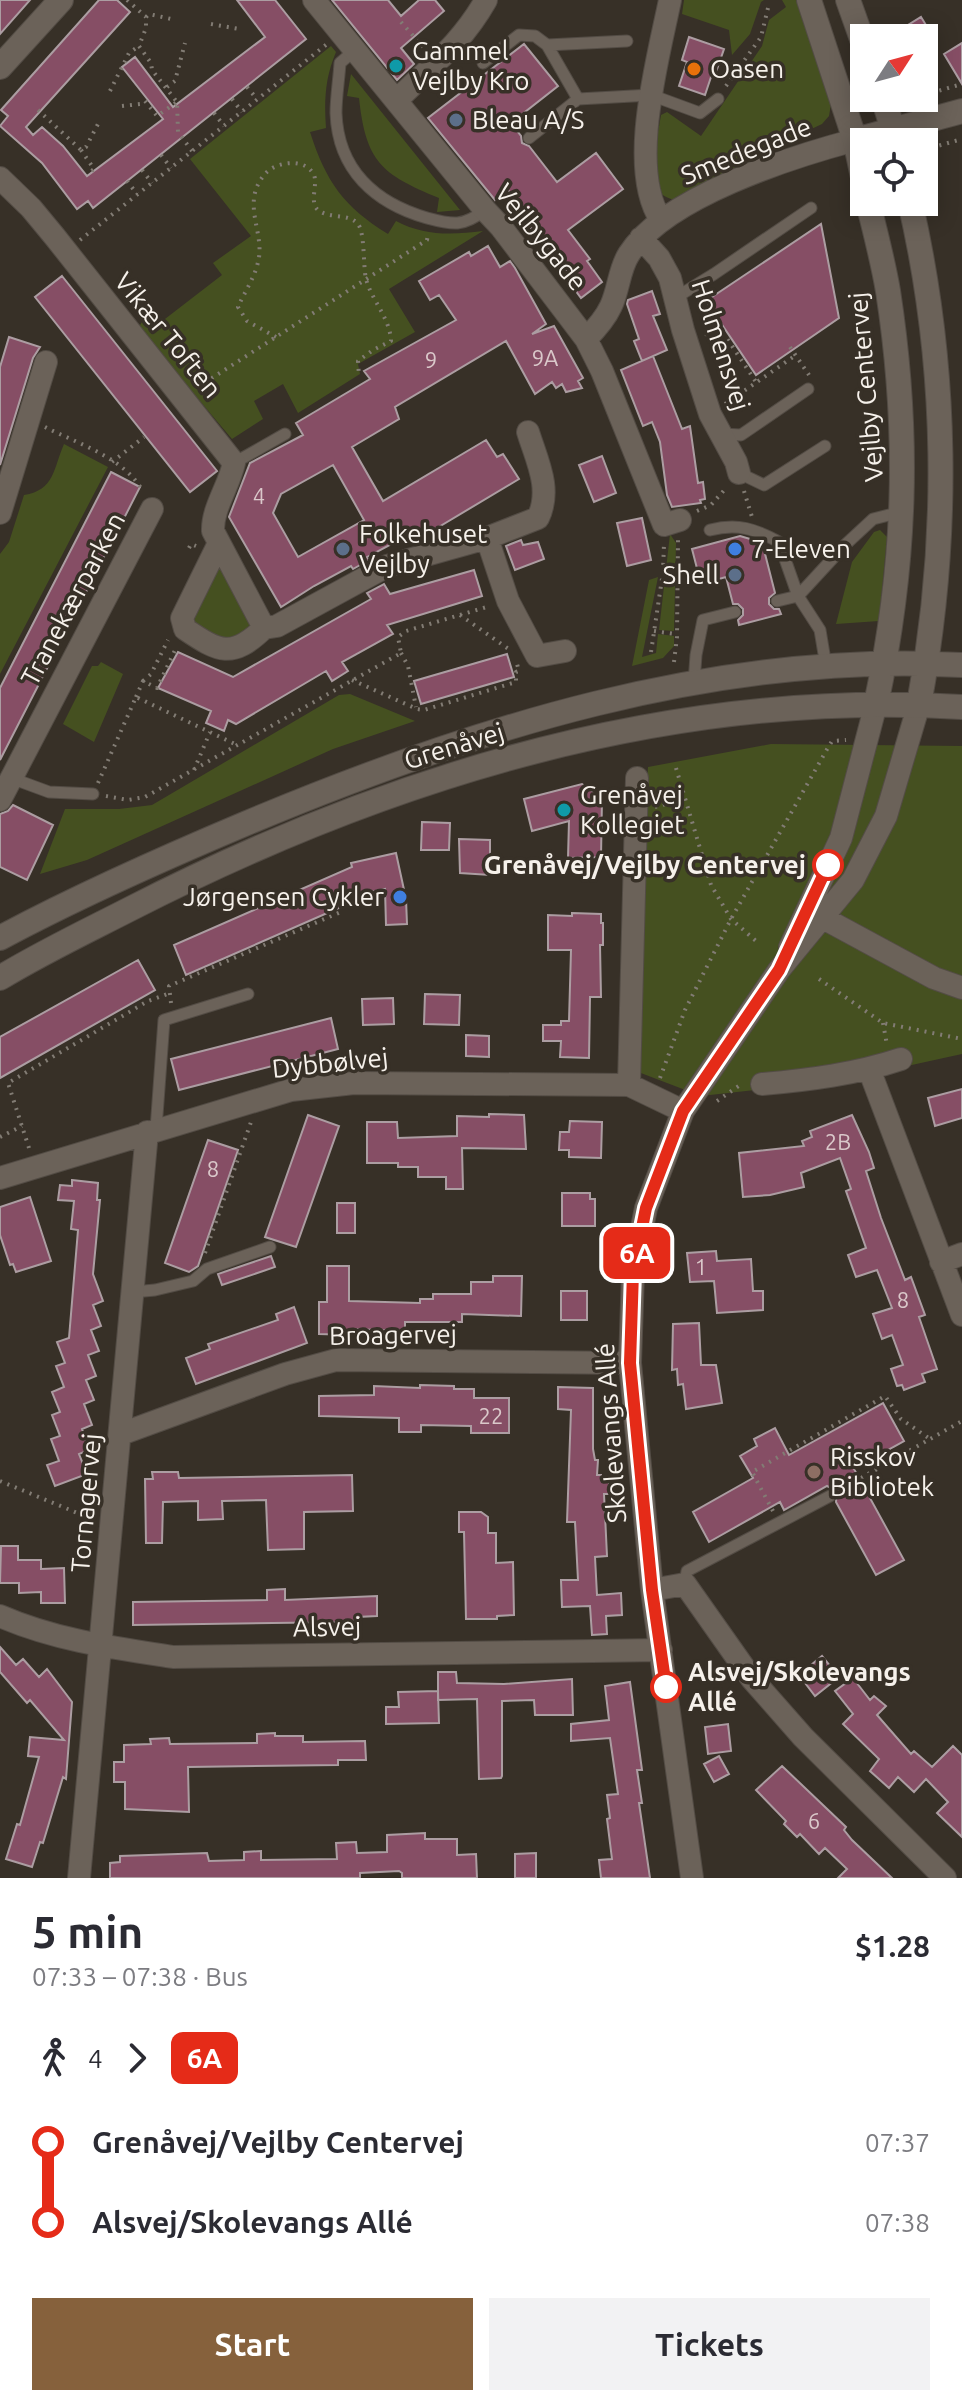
<!DOCTYPE html>
<html lang="en">
<head>
<meta charset="utf-8">
<style>
	:root { --surface:#fff; --page:#f2f2f3; --text:#2b2b33; --muted:#7c7c81; --accent:#86613c }
	body { margin:0; font-family:Ubuntu,sans-serif; background:var(--page); color:var(--text); height:100vh; display:flex; flex-direction:column; font-size:30px; white-space:nowrap }
	* { box-sizing:border-box; margin:0 }
	p { font-size:26px; color:var(--muted) }
	.icon { flex:none; width:44px; height:44px; fill:none; stroke:currentColor; stroke-width:2; stroke-linecap:round; stroke-linejoin:round }
	.map { position:relative; height:1878px; overflow:hidden }
	.drawer { display:flex; flex-direction:column; background:var(--surface); flex:1 }
	.drawer>* { flex:none }
	.badge { padding:0 16px; border-radius:12px; font-size:28px; line-height:52px }
	.needle { width:52px; rotate:54deg }
	.controls { position:absolute; left:850px; top:24px; display:grid; gap:16px }
	.controls a { display:grid; place-items:center; width:88px; height:88px; border-radius:0px; background:var(--surface); box-shadow:0 4px 20px #0003; font-size:40px }
	.map>.badge { position:absolute; translate:-50% -50%; box-shadow:0 0 0 4px #fff }
	.legs { display:flex; align-items:center; gap:12px; height:88px; padding:0 32px; font-size:26px }
	.legs p { margin-inline-start:auto }
	.summary { display:flex; align-items:center; justify-content:space-between; height:136px; padding:0 32px }
	h1 { font-size:44px; font-weight:700; line-height:60px }
	.cta { display:flex; gap:16px; margin-top:auto; padding:16px 32px }
	.cta a { flex:1; height:92px; border-radius:0px; background:var(--accent); color:#fff; font-size:32px; font-weight:700; line-height:92px; text-align:center }
	.cta a+a { background:var(--page); color:var(--text) }
	ul { padding:0 32px; list-style:none }
	li { display:flex; align-items:center; gap:28px; height:80px; font-size:30px }
	li i { display:grid; place-items:center; width:12px; height:100%; margin:0 10px; background:currentColor }
	li i::after { content:''; width:20px; height:20px; margin:-10px; border:6px solid; border-radius:50%; background:var(--surface) }
	li p { margin-inline-start:auto }
	li:first-child i { background:linear-gradient(#0000 50%,currentColor 0) }
	li:last-child i { background:linear-gradient(currentColor 50%,#0000 0) }
	.map>svg:first-child { display:block }
</style>
</head>
<body>
<div class="map">
<svg width="962" height="1878" viewBox="0 0 962 1878">
	<rect width="100%" height="100%" fill="#373027"/>
	<!-- green -->
	<path fill="#455020" d="M684 0H764L761 2 750 34 732 55 729 30 682 14Z
		M782 0H796L831 104 829 116 822 124 765 151 674 200C668 198 660 195 657 189 648 173 658 134 661 115L667 112 701 136 762 46 769 20 786 7Z
		M331 46 336 52C325 78 324 101 326 128L310 132C326 182 344 207 388 234L396 221C424 236 452 235 483 231L389 289 415 332 358 364 360 374 298 413 283 384 254 401 263 419 232 439 138 328 144 319 152 329 222 275 213 263 251 236 190 159Z
		M351 74 460 210 437 212 439 198C381 174 366 162 359 98L347 96Z
		M64 444 108 467 0 674V554L9 542 24 495C55 490 53 469 64 444Z
		M880 530 887 537 879 621 836 624 852 562 874 532Z
		M670 534 676 543 674 631 659 630Z
		M217 568H221L250 625 242 639 227 640 193 624 194 614Z
		M658 577 642 657 656 653 658 634 674 636V646L663 658 632 666 649 580Z
		M101 662 123 674 94 742 63 724 92 666H98Z
		M350 694 415 721 333 749 87 860 40 874 65 809H119L152 805 339 695Z
		M771 744 962 746V1054L843 1080 701 1096 633 1070 648 767Z"/>
	<!-- building -->
	<path fill="#864e65" stroke="#ac9da2" stroke-width="2" fill-rule="evenodd" d="M0 0H30L0 34Z
		M99 0H117L130 12 26 127 33 135 42 127 63 146 87 176 163 119 122 67 135 57 173 107 265 37 237 0H275L306 39 93 208 88 201 77 209 42 163 0 126 8 116 1 110Z
		M332 0H388L401 16 419 0H435L444 11 401 48 414 64 397 80Z
		M921 17 934 38H887Z
		M689 37 724 49 716 72 713 71 705 95 679 86 687 62 682 60Z
		M962 43V84L944 54Z
		M524 44 558 86 511 123 521 136 522 143 529 146 557 182 596 153 623 189 568 230 590 259 587 261 602 282 581 298 564 275 568 272 525 221 529 218 508 190 495 200 428 118Z
		M821 224 839 318 756 375 706 301Z
		M488 246 500 267 510 261 515 268 546 324 532 334 554 326 583 378 578 381 582 388 566 392 562 384 556 388 552 382 535 394 506 341 395 407 399 419 352 447 383 501 486 440 497 457 503 454 519 479 422 537 420 534 415 536 412 533 367 557 369 560 353 569 351 566 314 586 281 607 229 517 250 463 303 435 296 423 370 379 364 371 456 320 439 295 430 300 419 281 469 252 471 256ZM333 465 364 520 298 557 273 513 281 494Z
		M62 276 217 471 190 492 35 297Z
		M652 291 660 314 653 316 667 350 642 361 634 341 639 339 627 304 628 300Z
		M9 337 40 347 33 358 0 465V367Z
		M653 356 682 429 690 426 698 483 703 482 705 499 700 500 701 503 672 507 667 495 660 442 652 422 643 426 621 370Z
		M602 456 616 493 594 502 579 465Z
		M111 472 140 487 0 760V688Z
		M642 518 651 560 627 566 617 523Z
		M740 536 757 541 758 547 763 546 775 593 769 598V604L774 609H779L781 614 739 625 738 620 743 615V609L738 604H733L726 577 701 584 692 549Z
		M521 540 523 545 538 542 544 559 515 570 506 546Z
		M474 570 482 596 387 625 393 634 342 662 348 671 332 681 326 671 236 724 228 720 224 731 206 723 211 711 158 688 178 652 233 677 371 599 367 593 384 584 390 594Z
		M507 654 514 677 421 704 414 681Z
		M582 784 602 798 601 857 568 858 569 821 532 831 524 799Z
		M13 805 53 825 27 880 0 867V814L8 811Z
		M422 822 450 823 449 850H421Z
		M459 839 490 840V875L460 873Z
		M396 853 406 899 407 924 386 925 385 889 337 899 341 907 186 975 174 945 352 867 351 863Z
		M572 913 601 914V923H603V945H600L601 997H590L589 1058 560 1057 561 1041H543V1025H561V1021H569L571 950H548V915L572 916Z
		M138 960 155 990 0 1078V1037Z
		M425 994 460 995 459 1025 424 1024Z
		M393 998 394 1024 363 1025 362 999Z
		M331 1018 338 1049 179 1090 171 1059Z
		M466 1035 489 1036V1057L466 1056Z
		M962 1089V1118L935 1126 928 1098Z
		M489 1114 524 1115 526 1149 462 1148 463 1189H446V1177H418V1167H398V1163H367V1122H397L398 1138 457 1136V1116L489 1117Z
		M308 1115 339 1126 296 1247 265 1237Z
		M852 1115 869 1152 874 1168 866 1171 881 1218 905 1280 911 1277 925 1315 919 1317 937 1369 922 1374 925 1382 904 1390 902 1385 897 1386 891 1369 903 1365 892 1335 882 1339 873 1314 892 1308 877 1270 856 1277 848 1255 866 1248 846 1191 851 1189 840 1158 801 1173 804 1187 770 1195 743 1197 739 1153 804 1146 802 1141 812 1137 810 1131Z
		M570 1121 602 1122 601 1158 569 1157V1150H559L560 1132H569Z
		M208 1140 238 1150 198 1266 189 1272 165 1263Z
		M72 1180 98 1183 97 1200H100L93 1274 103 1301 93 1305 101 1326 91 1330 99 1351 88 1355 96 1376 86 1380 94 1400 84 1404 92 1425 82 1429 89 1450 79 1454 87 1474 55 1486 47 1465 59 1461 51 1439 60 1436 52 1415 60 1412 52 1392 64 1387 56 1366 65 1363 57 1342 69 1338 78 1230 71 1229 74 1201 58 1200 60 1185 72 1186Z
		M562 1193H590V1199H595V1226H562Z
		M30 1197 51 1261 16 1272 13 1264 10 1265 0 1235V1207Z
		M337 1203H355V1233H337Z
		M716 1251 717 1261 751 1259 753 1291H763V1310L717 1313 714 1281 690 1282 687 1253Z
		M271 1256 275 1267 222 1285 218 1274Z
		M327 1266H349V1301L420 1303V1299H433V1294H471V1282H493V1276H522L521 1316 462 1314V1322H405V1331L352 1329V1335L319 1334V1302H327Z
		M561 1291H587V1320H561Z
		M294 1307 307 1343 196 1384 186 1358 210 1349 208 1344 278 1320 276 1314Z
		M699 1323 701 1365H716L722 1403 686 1409 683 1384 678 1385 677 1369 672 1370 673 1324Z
		M420 1385 454 1386V1389H474V1398H509V1433H471V1426L421 1425V1432H399V1418L319 1416V1396L374 1395V1386L420 1388Z
		M558 1387 593 1388V1449L595 1460H598L597 1475H601V1479H609V1494H604L607 1556 595 1557 597 1595 621 1593 622 1615 606 1616 607 1634 592 1635 590 1606 562 1607 561 1580H578L575 1522H567L571 1410 558 1409Z
		M883 1403 904 1441 854 1469 904 1560 876 1575 836 1502 837 1491 827 1486 784 1510 780 1502 709 1542 693 1512 753 1478 740 1456 757 1446 754 1439 775 1428 789 1455Z
		M152 1472H178L179 1478 352 1475 353 1511 304 1512V1549L268 1550 266 1500 222 1501 223 1519 198 1520V1501L163 1502 162 1543H146L145 1479H153Z
		M459 1512H481L488 1517V1533H496V1563L513 1562 514 1615 497 1616V1619H466L464 1532H459Z
		M1 1546H18V1560H41V1569L64 1568 65 1603H41V1592L19 1593V1583H0Z
		M285 1589V1600L377 1596V1616L357 1617V1620L348 1622 133 1625V1602L267 1600V1590Z
		M0 1647 16 1665 23 1659 39 1677 47 1669 72 1702 66 1779 63 1777 43 1843 40 1842 32 1867 6 1859 17 1824 20 1825 39 1757 28 1756 30 1737 64 1740 30 1700 27 1703 0 1672Z
		M822 1656 839 1677 815 1696 799 1675Z
		M438 1672H456L457 1683 504 1684 572 1679 573 1715H535L534 1700 502 1701V1776L501 1778 479 1779 477 1699 438 1700V1692L439 1723 386 1724V1707H399L398 1692 438 1691Z
		M853 1678 870 1700 874 1696 886 1706 877 1715 911 1754 914 1751 932 1767 953 1746 962 1755V1837L937 1813 948 1802 926 1779 914 1792 898 1777 889 1788 870 1771 879 1759 843 1724 853 1714 835 1691Z
		M630 1682 642 1770H637L642 1803H639L650 1878H601L599 1860 612 1859 607 1819 610 1818 607 1795 618 1794 610 1738 571 1741V1724L609 1720 605 1686Z
		M728 1724 731 1751 708 1754 705 1727Z
		M275 1733V1736H303V1742L365 1741 366 1760H338V1765L188 1767 189 1812 125 1809V1782H114V1762H124V1745L151 1744 150 1739 169 1738 170 1744 257 1743V1734Z
		M719 1756 729 1774 714 1782 704 1764Z
		M782 1766 846 1827 844 1830 852 1840 892 1878H838L847 1869 825 1848 819 1854 800 1834 797 1837 784 1824 786 1821 756 1790Z
		M425 1833V1839H457V1855L476 1854 477 1878H402V1873L399 1871 360 1873V1878H110V1863L120 1862V1856L207 1853 209 1861 244 1860V1852L261 1851V1860L337 1859 336 1843 356 1842 357 1853 387 1852V1835Z
		M536 1853V1878H515V1854Z"/>
	<g fill="none" stroke-linecap="round" stroke-linejoin="round">
		<!-- lane casing -->
		<g stroke="#534c45" stroke-width="13">
			<path id="lane" d="M547 45 627 41
				M355 50 340 63C339 79 336 97 336 113 338 170 375 203 427 218 453 225 463 227 485 210
				M483 63 519 35 535 36 547 45 578 99
				M529 138 578 99 651 95 700 113 718 99
				M675 298 714 274 811 208
				M721 434 741 435 808 389
				M234 463 285 434
				M739 473 764 485 825 446
				M710 530C738 523 755 529 779 542L798 596 820 630 826 666
				M777 601 798 596 846 544 873 519 901 512
				M694 683 696 655 703 620 735 612
				M11 778 49 792 93 794
				M156 1129 164 1020 248 994
				M133 1292 155 1290 193 1281 207 1269 270 1247
				M685 1584 687 1571 830 1496"/>
		</g>
		<!-- street casing -->
		<g stroke="#534c45" stroke-width="24">
			<path id="street" d="M314 0 485 210 501 227 586 339 602 371 664 525 680 520
				M397 100C431 66 461 44 486 0
				M0 178 31 208 55 237 234 463C229 486 212 509 213 531L264 628 277 626 387 566 487 538 538 518C552 489 537 461 528 432
				M661 220C627 169 658 59 670 0
				M641 238 659 258 670 278 683 330 710 414 736 462 739 473
				M586 339C596 329 605 319 611 306 619 289 619 269 629 254 665 197 791 157 855 140
				M0 513 46 362
				M487 538 508 601 537 656 565 651
				M218 545 182 618 185 629C219 652 232 659 264 628
				M0 800 152 509
				M812 912 934 978 962 988
				M790 947 841 838 876 704
				M869 1069 962 1315
				M762 1084C809 1080 856 1074 901 1059
				M629 1085 637 778
				M0 1178 291 1090 354 1083 629 1085 683 1111
				M941 1262 962 1254
				M121 1434 285 1374 336 1360 630 1363
				M652 1590 685 1584 752 1679 803 1737 945 1878
				M0 1616C55 1640 114 1648 173 1657L661 1650
				M79 1878 147 1132
				M692 1878 652 1590 630 1363 633 1272 646 1208 683 1111 779 970 853 880 886 816 919 704"/>
		</g>
		<!-- secondary casing -->
		<g stroke="#534c45" stroke-width="26">
			<path id="secondary" d="M809 0 855 140 864 182
				M848 0 864 45
				M0 67 61 0
				M883 98 897 142
				M855 140 962 111
				M868 202C875 232 883 261 888 291 910 434 906 563 876 704
				M910 202C948 367 950 538 919 704
				M0 938C80 895 164 858 247 823 471 729 716 651 962 665
				M0 978C41 953 85 932 128 910 385 778 670 689 962 707"/>
		</g>
		<!-- path -->
		<path stroke="#827c74" stroke-width="4" stroke-dasharray="2 6" stroke-linecap="butt" d="M127 0 146 17V28L139 46 151 63 152 70 177 102 178 132 192 151
			M146 17 149 14 171 19
			M401 22 423 47
			M211 24 239 29
			M726 86 761 37 768 8
			M167 87 175 81 185 43
			M247 87 257 99
			M110 91 129 53 139 46
			M924 95 962 84
			M232 99 242 112
			M122 106 140 104 145 101 157 116 177 102
			M38 110 81 150 86 147 98 124
			M214 113 224 126
			M924 148 927 149 962 139
			M81 150 94 169 90 172
			M161 155 171 168
			M142 170 152 183
			M127 181 137 194
			M80 240 327 44
			M705 334 726 337 756 382
			M276 337 247 321 238 307C244 293 255 277 258 262 266 233 239 202 266 173 276 162 305 157 314 175 318 185 309 202 318 210 329 219 349 213 358 224 365 233 363 266 366 279 372 301 390 318 391 341L373 350 358 361 359 376
			M790 347 809 375
			M198 387 427 240 428 234
			M725 404 796 355
			M45 427C76 443 126 458 143 492
			M112 462 144 437
			M744 491 752 517
			M697 511 711 505 727 487
			M189 548 191 544 196 546
			M460 615 510 650
			M654 631 675 634
			M651 652 663 572 664 543
			M401 653 408 666 416 707
			M674 662 677 637 678 540
			M352 680 417 709 424 710 516 682V672L519 671 517 664
			M143 681 151 674 168 640
			M136 697 143 681 157 688 177 646
			M676 768 711 885 731 919 756 941
			M194 770 210 732
			M98 783 136 697 237 745
			M106 796 128 800 145 797 401 653 398 637 406 631 490 606
			M655 807 683 799
			M819 979 883 1023 962 1039
			M171 1003 169 986 343 911
			M883 1023 887 1045
			M660 1078 685 1010 731 919 826 751 832 741 846 740
			M717 1101 743 1083
			M0 1137 22 1126
			M29 1148 8 1083 148 1001 170 993
			M205 1253 251 1122
			M861 1478 962 1421
			M0 1481 92 1519
			M773 1511 752 1472 885 1396 901 1419 930 1439"/>
		<!-- lane -->
		<use href="#lane" stroke="#6b6259" stroke-width="11"/>
		<!-- street -->
		<use href="#street" stroke="#6b6259" stroke-width="22"/>
		<!-- secondary -->
		<use href="#secondary" stroke="#6b6259" stroke-width="24"/>
	</g>
	<g fill="none" stroke-linecap="round" stroke-linejoin="round">
		<!-- line-1 casing -->
		<g stroke="#fff" stroke-width="18">
			<path id="line-1" d="M666 1687 652 1590 630 1363 633 1272 646 1208 683 1111 779 970 828 865"/>
		</g>
		<!-- line-1 -->
		<use href="#line-1" stroke="#e52b18" stroke-width="12"/>
	</g>
	<!-- markers -->
	<g fill="#0f9aa8" stroke="#373027" stroke-width="3">
		<circle cx="396" cy="66" r="8"/>
		<circle cx="564" cy="810" r="8"/>
	</g>
	<circle fill="#e8710a" stroke="#373027" stroke-width="3" cx="694" cy="69" r="8"/>
	<g fill="#5c6f8a" stroke="#373027" stroke-width="3">
		<circle cx="456" cy="120" r="8"/>
		<circle cx="343" cy="549" r="8"/>
		<circle cx="735" cy="575" r="8"/>
	</g>
	<g fill="#3f7fe0" stroke="#373027" stroke-width="3">
		<circle cx="735" cy="549" r="8"/>
		<circle cx="400" cy="897" r="8"/>
	</g>
	<g fill="#fff" stroke="#e52b18" stroke-width="4">
		<circle cx="828" cy="865" r="14"/>
		<circle cx="666" cy="1687" r="14"/>
	</g>
	<circle fill="#8d6e63" stroke="#373027" stroke-width="3" cx="814" cy="1472" r="8"/>
	<g text-anchor="middle" stroke-width="7" stroke-linejoin="round" paint-order="stroke">
		<!-- number labels -->
		<g font-size="22" fill="#dac8ca">
			<text x="545" y="366">9A</text>
			<text x="431" y="368">9</text>
			<text x="259" y="504">4</text>
			<text x="838" y="1150">2B</text>
			<text x="213" y="1177">8</text>
			<text x="701" y="1275">1</text>
			<text x="903" y="1308">8</text>
			<text x="491" y="1424">22</text>
			<text x="814" y="1829">6</text>
		</g>
		<!-- poi labels -->
		<g font-size="26" fill="#f6f1eb" stroke="#373027" text-anchor="start">
			<text x="412" y="60">Gammel<tspan x="412" dy="30">Vejlby Kro</tspan></text>
			<text x="710" y="78">Oasen</text>
			<text x="472" y="129">Bleau A/S</text>
			<text x="359" y="543">Folkehuset<tspan x="359" dy="30">Vejlby</tspan></text>
			<text x="751" y="558">7-Eleven</text>
			<text x="719" y="584" text-anchor="end">Shell</text>
			<text x="580" y="804">Grenåvej<tspan x="580" dy="30">Kollegiet</tspan></text>
			<text x="384" y="906" text-anchor="end">Jørgensen Cykler</text>
			<text x="830" y="1466">Risskov<tspan x="830" dy="30">Bibliotek</tspan></text>
		</g>
		<!-- street labels -->
		<g font-size="26" fill="#f6f1eb" stroke="#373027">
			<text transform="translate(746 151) rotate(-22)" y="9">Smedegade</text>
			<text transform="translate(541 237) rotate(51)" y="9">Vejlbygade</text>
			<text transform="translate(168 335) rotate(51)" y="9">Vikær Toften</text>
			<text transform="translate(721 345) rotate(72)" y="9">Holmensvej</text>
			<text transform="translate(866 387) rotate(-95)" y="9">Vejlby Centervej</text>
			<text transform="translate(73 599) rotate(-62)" y="9">Tranekærparken</text>
			<text transform="translate(454 746) rotate(-17)" y="9">Grenåvej</text>
			<text transform="translate(330 1063) rotate(-6)" y="9">Dybbølvej</text>
			<text transform="translate(393 1335) rotate(-1)" y="9">Broagervej</text>
			<text transform="translate(611 1433) rotate(-94)" y="9">Skolevangs Allé</text>
			<text transform="translate(86 1503) rotate(-85)" y="9">Tornagervej</text>
			<text transform="translate(327 1627) rotate(-1)" y="9">Alsvej</text>
		</g>
		<!-- stop labels -->
		<g font-size="26" font-weight="bold" fill="#f6f1eb" stroke="#373027" text-anchor="end">
			<text x="806" y="874">Grenåvej/Vejlby Centervej</text>
			<text x="688" y="1681" text-anchor="start">Alsvej/Skolevangs<tspan x="688" dy="30">Allé</tspan></text>
		</g>
	</g>
</svg>
<div class="controls">
<a><svg class="needle" viewBox="-14 -14 28 28"><path d="M0-13l5 13h-10z" fill="#e53935"/><path d="M0 13l5-13h-10z" fill="#7c7c81"/></svg></a>
<a><svg class="icon" aria-label="locate" viewBox="0 0 24 24"><circle cx="12" cy="12" r="6"/><path d="M12 2v4M12 18v4M2 12h4M18 12h4"/></svg></a>
</div>
<b class="badge" style="left:637px;top:1253px;background:#e52b18;color:#fff">6A</b>
</div>
<section class="drawer">
<div class="summary"><div><h1>5 min</h1><p>07:33 – 07:38 · Bus</p></div><b>$1.28</b></div>
<div class="legs"><svg class="icon" aria-label="walk" viewBox="0 0 24 24"><circle cx="13" cy="4" r="2"/><path d="M13 8l-2 6 4 7M11 14l-3 7M7 12l3-4h3l4 4"/></svg>4<svg class="icon" aria-label="forward" viewBox="0 0 24 24"><path d="M9 5l7 7-7 7"/></svg><b class="badge" style="background:#e52b18;color:#fff">6A</b></div>
<ul>
<li><i style="color:#e52b18"></i><b>Grenåvej/Vejlby Centervej</b><p>07:37</p></li>
<li><i style="color:#e52b18"></i><b>Alsvej/Skolevangs Allé</b><p>07:38</p></li>
</ul>
<div class="cta"><a>Start</a><a>Tickets</a></div>
</section>
</body>
</html>
